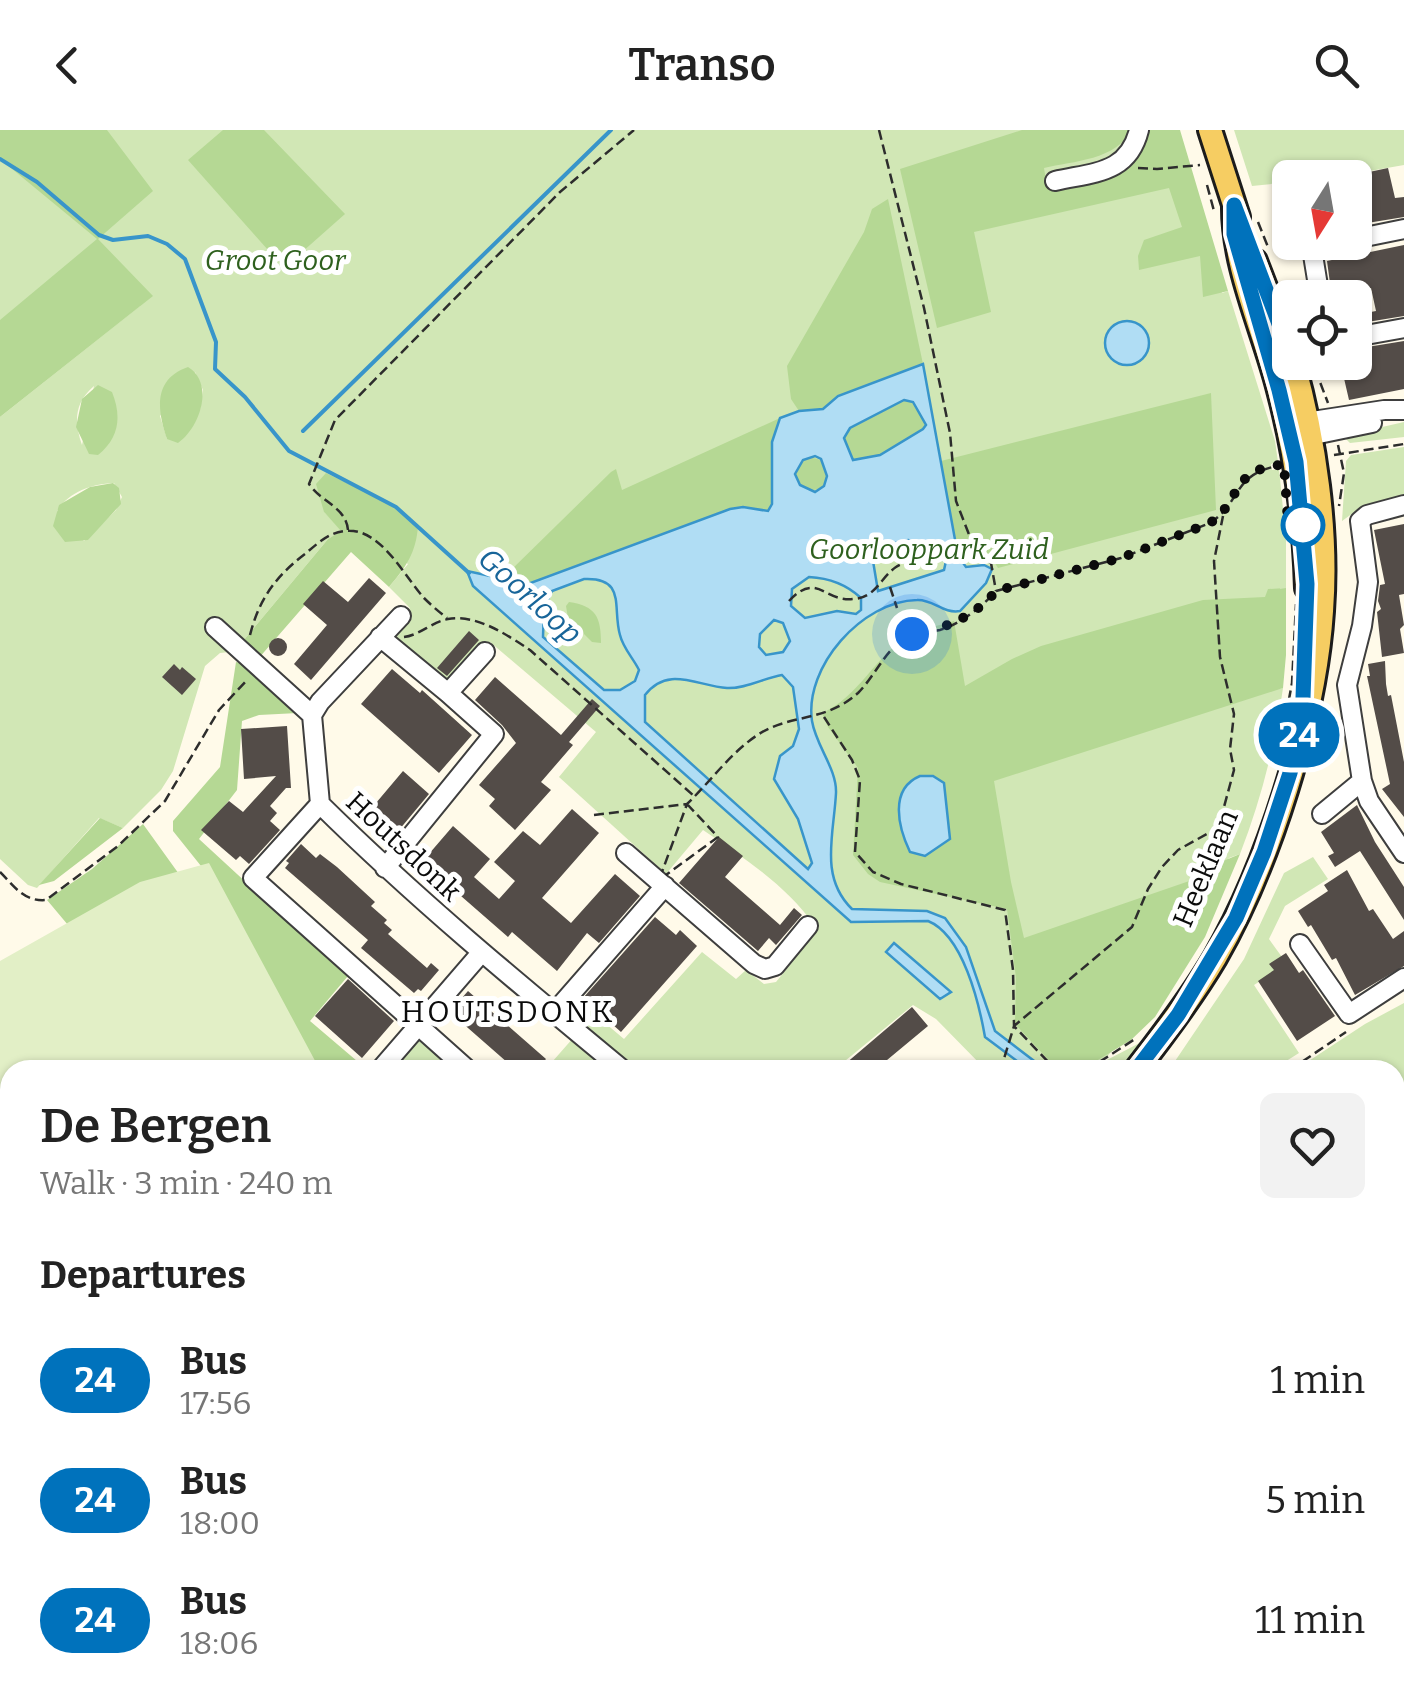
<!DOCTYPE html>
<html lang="en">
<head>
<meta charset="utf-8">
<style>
	:root { --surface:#fff; --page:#f2f2f2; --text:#222; --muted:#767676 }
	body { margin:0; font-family:Bitter,serif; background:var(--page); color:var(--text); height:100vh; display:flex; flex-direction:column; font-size:38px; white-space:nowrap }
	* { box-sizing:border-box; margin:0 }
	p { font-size:32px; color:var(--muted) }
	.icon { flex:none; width:55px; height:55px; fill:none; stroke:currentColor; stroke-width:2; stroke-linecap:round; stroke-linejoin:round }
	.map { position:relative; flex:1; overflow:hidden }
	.drawer { position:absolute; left:0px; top:930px; width:1405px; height:640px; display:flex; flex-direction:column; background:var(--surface); border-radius:30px 30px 0 0; box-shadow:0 2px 8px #0004 }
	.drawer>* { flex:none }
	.badge { padding:0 20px; border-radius:32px; font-size:35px; line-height:65px }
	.needle { width:65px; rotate:191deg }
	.tools { position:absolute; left:1272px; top:30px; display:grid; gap:20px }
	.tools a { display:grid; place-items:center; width:100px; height:100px; border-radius:15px; background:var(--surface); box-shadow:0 2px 8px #0004; font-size:50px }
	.you { position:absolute; width:50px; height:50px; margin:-25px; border:8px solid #fff; border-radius:50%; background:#1a73e8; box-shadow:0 0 0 15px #1a73e833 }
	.map>.badge { position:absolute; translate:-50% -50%; box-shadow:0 0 0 5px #fff }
	h2 { padding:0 40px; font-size:38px; line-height:90px }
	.round { display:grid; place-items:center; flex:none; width:105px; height:105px; border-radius:15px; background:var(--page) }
	.head { display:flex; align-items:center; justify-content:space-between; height:170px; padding:0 40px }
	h1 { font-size:48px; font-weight:600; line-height:75px }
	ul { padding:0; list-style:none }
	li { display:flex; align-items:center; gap:30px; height:120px; padding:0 40px }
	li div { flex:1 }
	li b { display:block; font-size:38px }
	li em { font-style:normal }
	li .badge { min-width:110px; font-weight:700; text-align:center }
	header { display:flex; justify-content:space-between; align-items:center; height:130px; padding:0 40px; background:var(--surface); font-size:45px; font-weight:600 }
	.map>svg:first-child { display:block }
</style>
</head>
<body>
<header><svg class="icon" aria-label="back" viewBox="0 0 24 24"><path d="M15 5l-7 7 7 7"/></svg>Transo<svg class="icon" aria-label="search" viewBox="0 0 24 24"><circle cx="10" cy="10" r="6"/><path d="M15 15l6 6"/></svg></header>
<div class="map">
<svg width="1404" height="1570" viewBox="0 0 1404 1570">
	<rect width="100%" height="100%" fill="#fffae9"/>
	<!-- industrial -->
	<path fill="#e9dfea" d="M0 1281 10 1301V1559L0 1560Z"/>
	<!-- green -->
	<path fill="#d1e7b5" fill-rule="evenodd" d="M0 0H1173L1222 163 1228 161 1275 311 1278 332 1271 334 1272 340 1279 339 1286 409V458H1280L1278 559 1283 558C1275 615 1261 670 1240 724L1229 728 1132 895 1103 932 1155 905 1124 940H986L936 889 913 875 834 940H631L561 879 573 866 624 909 702 822 736 849 746 840 764 854 776 852 793 831 790 825 815 796C786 755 744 728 703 700L666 744 559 647 596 602 490 512 449 558 387 505 410 478 389 457 408 434 324 382 342 401 328 409 243 511 239 521 220 523 205 536 173 641 161 660 123 698 99 688 37 758 28 755 0 729V287L140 176 0 190ZM195 242 203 260 200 280 167 309 160 286ZM94 256 82 315C74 292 74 273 94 256ZM114 353 122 367 116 380 84 411 57 381C69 362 91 354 114 353Z
		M1234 0H1404V35L1347 45 1290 48V52L1252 56Z
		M1404 292V307L1350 313 1343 306Z
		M1404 317V365L1364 375 1342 391 1346 331 1351 325Z
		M1313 727 1328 749 1285 776 1269 809 1287 834 1254 855 1299 923 1272 940H1169L1244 829 1284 743Z
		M1404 873V1002L1395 1008V940H1295L1365 894Z
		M418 903 461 940H402L393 931Z
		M574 907 612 940H545Z
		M1404 1039V1086L1395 1081V1044Z
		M1404 1135V1269L1395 1259V1161Z
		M1404 1491V1570H1311V1560H1395V1493Z
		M628 1560H720L667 1570H573Z
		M875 1560H920L866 1570H821Z
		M957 1560H1035L982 1570H906Z
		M1135 1560H1186L1197 1570H1137Z"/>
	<!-- forest -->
	<path fill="#b5d894" d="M0 0H107L153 61 98 109 153 166 0 287V190L97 109 0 29Z
		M223 0H264L345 84 284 138 188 30Z
		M1022 0H1131C1117 30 1073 31 1044 38L1046 50 1118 32 1145 0H1180L1228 161 1203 167 1200 126 1139 140 1138 126 1144 110 1182 97 1169 58 974 102 991 182 937 198 900 39Z
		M888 69 923 234 838 266 823 279 799 281 791 269 787 236 864 102 872 79Z
		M188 237C215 253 200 298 178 313L167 309C157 280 153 249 188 237Z
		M98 255 112 262C122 287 119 308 98 325L89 324 76 297 82 269Z
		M1211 263 1216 380 998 438 990 425 958 426 941 331Z
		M904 270 913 272 926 295 923 299 880 325 853 330 844 308 849 299Z
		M780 288 772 312V374L768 381 743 377 730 379 528 454 503 448 611 342 616 339 622 360Z
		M796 344a16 16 0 1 1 32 0a16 16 0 1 1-32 0Z
		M326 343 396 377 418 396C416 423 406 437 389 457L351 422 258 529 243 511 328 409 341 401 324 382 316 354Z
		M113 353 119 358 121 374 88 410 65 412 53 396 59 375 90 357Z
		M1286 458V525L1283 558 994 651 1011 752 1024 808 1198 748 1197 742 1240 724 1205 807 1155 887 1131 910 1083 939 1055 937 1015 894 1016 848 1007 779 880 752 868 744 853 725 858 638 828 597 822 583C859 567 875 526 909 505 921 498 940 496 954 491L965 556 1012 529 1041 516 1203 470 1265 467 1268 459Z
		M569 472C596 476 601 487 601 513L592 512 568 488 566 476Z
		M236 532 248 535 298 583 259 585 242 591 237 660 199 709 348 846 310 891 364 937 362 940H312L205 741 173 701V691L220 637Z
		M100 688 123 698 54 751 39 755Z
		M143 694 184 751 68 795 47 770 92 739Z
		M1395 1259 1404 1269V1315L1395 1326Z"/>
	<!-- pitch -->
	<path fill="#e2efc6" d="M209 733 320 940H10V1327L0 1305V831L140 752Z"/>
	<!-- water -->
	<path fill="#b0ddf4" stroke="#3895ca" stroke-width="2.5" fill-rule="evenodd" d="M1105 213a22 22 0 1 1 44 0a22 22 0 1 1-44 0Z
		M923 234 958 426 966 437 984 435 992 439 986 453 960 481C943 484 933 469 917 470 862 471 804 537 812 591 816 616 837 639 836 663 834 704 819 747 852 779L927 781 945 788 966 817 995 901 1046 940H1029L985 907C979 873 963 805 928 791L851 792 473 456 467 441 528 454 730 379 743 377 768 381 772 374V312L780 288 799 281 823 279 838 266ZM904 270 913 272 926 295 923 299 880 325 853 330 844 308 850 298ZM815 326 821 329 827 346 824 356 815 362 800 355 795 344 803 330ZM908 410C922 415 935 429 946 431L944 440 878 461 873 431 881 416ZM809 447C830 448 846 454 861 468V480L856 484 837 481 805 488 791 476 792 459ZM584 449C627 447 612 478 620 505 623 518 633 528 639 540L635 551 620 560H604L543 507 544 478 552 461ZM774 490 783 493 790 511 783 522 766 525 759 517 760 504ZM782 545 793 557 799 599 793 616 780 626 774 649 798 689 812 733 808 739 645 592V565C668 535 697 556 727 558 745 559 764 548 782 545Z
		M920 646H933L944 653 950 709 925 726 910 722C898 697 889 659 920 646Z
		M894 813 951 862 940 869 886 822Z
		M1395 1081 1404 1086V1135L1395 1161Z"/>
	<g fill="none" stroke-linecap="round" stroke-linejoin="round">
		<!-- stream -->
		<path stroke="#3895ca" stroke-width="4" d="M0 29 37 52 99 105 113 110 148 106 167 114 185 129 216 212 215 239 245 267 289 321 396 377 469 443
			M303 301 611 0"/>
	</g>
	<!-- building -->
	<path fill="#534c48" d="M1388 38 1395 68 1404 67V87L1355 95V45Z
		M1404 115V186L1355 194V185L1376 181 1371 158 1349 163 1350 168H1332L1327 131Z
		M1404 211V259L1349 270 1343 244 1355 242V219Z
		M1404 394V464L1399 465 1404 495 1400 499 1404 523 1382 527 1377 482 1381 479 1378 471 1380 455 1385 454 1374 400Z
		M369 448 386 463 311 550 294 534 327 495 303 474 323 451 348 472Z
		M469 501 479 510 447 546 437 538Z
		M269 517a9 9 0 1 1 18 0a9 9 0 1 1-18 0Z
		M1385 531 1386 554 1388 566 1391 565 1404 632V687L1382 659 1390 654 1367 546H1370L1368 534Z
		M174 534 180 540 182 537 196 549 182 565 162 547Z
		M392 539 420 563 422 560 472 605 439 643 361 574Z
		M495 547 561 605 592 569 600 576 569 612 573 615 541 652 551 660 515 700 489 676 495 669 479 655 516 613 502 595 475 570Z
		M287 596 291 658H286L270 676 277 683 270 691 280 700 249 734 240 726 236 730 201 700 229 671 243 682 276 646 244 649 241 599Z
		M403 641 429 664 399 700 390 691 378 697 365 686Z
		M1357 675 1375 712 1404 757V790L1360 721 1335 737 1328 726 1334 723 1321 702Z
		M572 679 599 703 542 768 571 793 615 744 640 766 599 813 587 803 557 841 512 802 508 807 422 732 453 696 490 729 474 747 499 769 515 751 494 732 523 701 540 715Z
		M719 707 743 726 725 747 780 795 794 778 802 785 776 815 769 808 758 821 679 753Z
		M301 714 316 728 320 724 337 737 375 772 371 776 387 790 384 793 392 800 388 804 427 838 431 833 439 840 421 861 418 859 414 863 361 818 368 810 285 738 289 733 286 731Z
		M1347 740 1369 781 1373 779 1393 809 1404 801V836L1355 865 1336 828 1332 830 1311 795 1308 797 1298 781 1328 761 1324 755Z
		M655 787 676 805 680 800 697 816 621 902 583 868Z
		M1286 823 1299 843 1303 840 1335 886 1297 911 1258 851 1274 840 1269 834Z
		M348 849 394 891 362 928 315 886Z
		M468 861 546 929 537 940H516L452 884 456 879 454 877Z
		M912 877 928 896 875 940H838Z"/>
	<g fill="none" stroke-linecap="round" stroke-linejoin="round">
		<!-- minor casing -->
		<g stroke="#3e3e3e" stroke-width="22">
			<path id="minor" d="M1055 51C1094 42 1128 44 1139 0
				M1355 109 1404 99
				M1320 168 1313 125 1320 116 1338 112
				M1355 207 1404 198
				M1298 297 1306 292 1384 280H1404
				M1299 304 1309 306 1372 293
				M1404 375 1367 385 1360 391 1368 452 1362 496 1347 555 1362 651 1369 671 1404 723
				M401 486 320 572 312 585 320 674C416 769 519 854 623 940
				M215 497 312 585
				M380 507 448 563
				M320 674 253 748 468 940
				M1322 684 1362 651
				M626 723 754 834 765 839 775 836 808 796
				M385 738 494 604 448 563 485 522
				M1300 814 1349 884 1404 848
				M554 883 665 756
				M380 940 481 823
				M0 1303 10 1323
				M1395 1409 1404 1408
				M116 1560 120 1570
				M456 1560 458 1570
				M1105 1560 1115 1570
				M524 1570 583 1560
				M1009 1570 1061 1560"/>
		</g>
		<!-- major casing -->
		<g stroke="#1c1c1c" stroke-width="28">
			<path id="major" d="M1210 0 1238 87
				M1234 75C1233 137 1264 200 1279 260 1296 325 1305 391 1307 458
				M1255 131 1290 222
				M1136 940C1164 904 1192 867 1215 828 1269 734 1315 589 1322 481 1328 401 1315 310 1293 232
				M0 1420 10 1412
				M0 1452 10 1443
				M1210 1560 1222 1570"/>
		</g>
		<!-- path -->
		<path stroke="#2d2d2d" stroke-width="2.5" stroke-dasharray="10 5" stroke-linecap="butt" d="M879 0 924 178 950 303 956 371 975 420 991 433 996 461
			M1138 38 1157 39 1200 35
			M1207 55 1214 81
			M1258 92 1268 117
			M1315 239 1328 273
			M1338 315 1344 343 1339 376
			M1334 325 1404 314
			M348 400C346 377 321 372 309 354L335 290 560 62 634 0
			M890 457 897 478
			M789 471C817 441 824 472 853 469 876 468 880 448 896 437 915 424 950 431 974 421
			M250 505C259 469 276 446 305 424 317 414 328 403 344 401 380 396 404 446 424 468 431 475 439 482 447 488
			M404 507C420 505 432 492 448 489 477 484 507 505 530 520L694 666
			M1286 585 1292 553 1296 474
			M824 587 852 630 860 650 855 722 873 742 901 754 1005 780 1013 840 1014 896 1054 938 1063 940
			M687 674 718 707 659 750Z
			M594 685 687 674C711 651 731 622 759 604 790 584 826 592 858 563 874 547 884 523 902 510 914 502 927 503 940 500 959 495 983 476 996 461L1121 428 1210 393C1242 372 1232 345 1277 336
			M0 742C14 756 24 772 46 770L118 716 165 671 219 580 247 550
			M997 940 1003 932 1014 896 1132 797 1148 759 1162 737 1178 720 1214 700 1221 688 1234 640 1230 619 1234 584 1220 527 1214 431 1223 386
			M1087 940 1135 909
			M1162 940 1167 932
			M1290 940 1346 902
			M1395 1485 1404 1483
			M1249 1560 1259 1570
			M1307 1560 1308 1570
			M882 1570 937 1560"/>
		<!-- minor -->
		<use href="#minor" stroke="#fff" stroke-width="18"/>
		<!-- major -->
		<use href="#major" stroke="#f6cd62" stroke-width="22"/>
		<!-- rail -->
		<path stroke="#b72733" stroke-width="4" d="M1395 1445 1404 1443
			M722 1570 776 1560
			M766 1570 820 1560"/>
	</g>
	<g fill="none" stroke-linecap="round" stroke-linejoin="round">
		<!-- line casing -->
		<g stroke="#fff" stroke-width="22">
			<path id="line" d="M1136 940 1178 885 1236 788 1264 722 1290 643 1302 596 1307 454 1296 332 1279 260 1234 104V75L1290 223"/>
		</g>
		<!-- line -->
		<use href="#line" stroke="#0072bc" stroke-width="15"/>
		<!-- walk -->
		<path stroke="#0b0b0b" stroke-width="10" stroke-dasharray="0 18" d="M912 504C945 499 974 487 996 461L1121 428 1210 393C1231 380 1234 355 1252 343 1261 338 1274 336 1284 334L1289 407 1303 395"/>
	</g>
	<!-- markers -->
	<circle fill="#fff" stroke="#0072bc" stroke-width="5" cx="1303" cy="395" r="20"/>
	<g text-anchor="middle" stroke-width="10" stroke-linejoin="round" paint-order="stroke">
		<!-- park labels -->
		<g font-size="28" font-style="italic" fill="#2e601e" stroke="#fff">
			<text x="275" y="140">Groot Goor</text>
			<text x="929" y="429">Goorlooppark Zuid</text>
		</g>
		<!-- street labels -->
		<g font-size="28" fill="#0b0b0b" stroke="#fff">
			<text transform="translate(404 716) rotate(43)" y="10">Houtsdonk</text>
			<text transform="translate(1205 738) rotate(-67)" y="10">Heeklaan</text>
		</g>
		<!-- water labels -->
		<g font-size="30" font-style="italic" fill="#186599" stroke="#fff">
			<text transform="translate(530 466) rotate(42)" y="10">Goorloop</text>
		</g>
		<!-- neighbourhood labels -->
		<g font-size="30" letter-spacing="2.5" fill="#0b0b0b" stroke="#fff">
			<text x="508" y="892">HOUTSDONK</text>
		</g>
	</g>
</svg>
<div class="tools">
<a><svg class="needle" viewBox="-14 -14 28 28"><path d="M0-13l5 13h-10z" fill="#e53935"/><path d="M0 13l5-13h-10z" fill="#767676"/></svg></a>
<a><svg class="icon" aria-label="locate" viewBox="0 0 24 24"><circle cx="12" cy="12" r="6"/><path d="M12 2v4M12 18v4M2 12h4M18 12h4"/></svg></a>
</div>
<div class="you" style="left:912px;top:504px"></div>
<b class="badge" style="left:1299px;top:605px;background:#0072bc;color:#fff">24</b>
<section class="drawer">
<div class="head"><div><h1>De Bergen</h1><p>Walk · 3 min · 240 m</p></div><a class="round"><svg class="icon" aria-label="heart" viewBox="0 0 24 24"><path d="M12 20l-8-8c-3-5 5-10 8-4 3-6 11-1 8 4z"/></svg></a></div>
<h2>Departures</h2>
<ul>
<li><span class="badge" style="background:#0072bc;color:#fff">24</span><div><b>Bus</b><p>17:56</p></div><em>1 min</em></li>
<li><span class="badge" style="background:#0072bc;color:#fff">24</span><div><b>Bus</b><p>18:00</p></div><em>5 min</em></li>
<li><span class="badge" style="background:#0072bc;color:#fff">24</span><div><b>Bus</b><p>18:06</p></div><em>11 min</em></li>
</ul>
</section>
</div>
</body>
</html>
